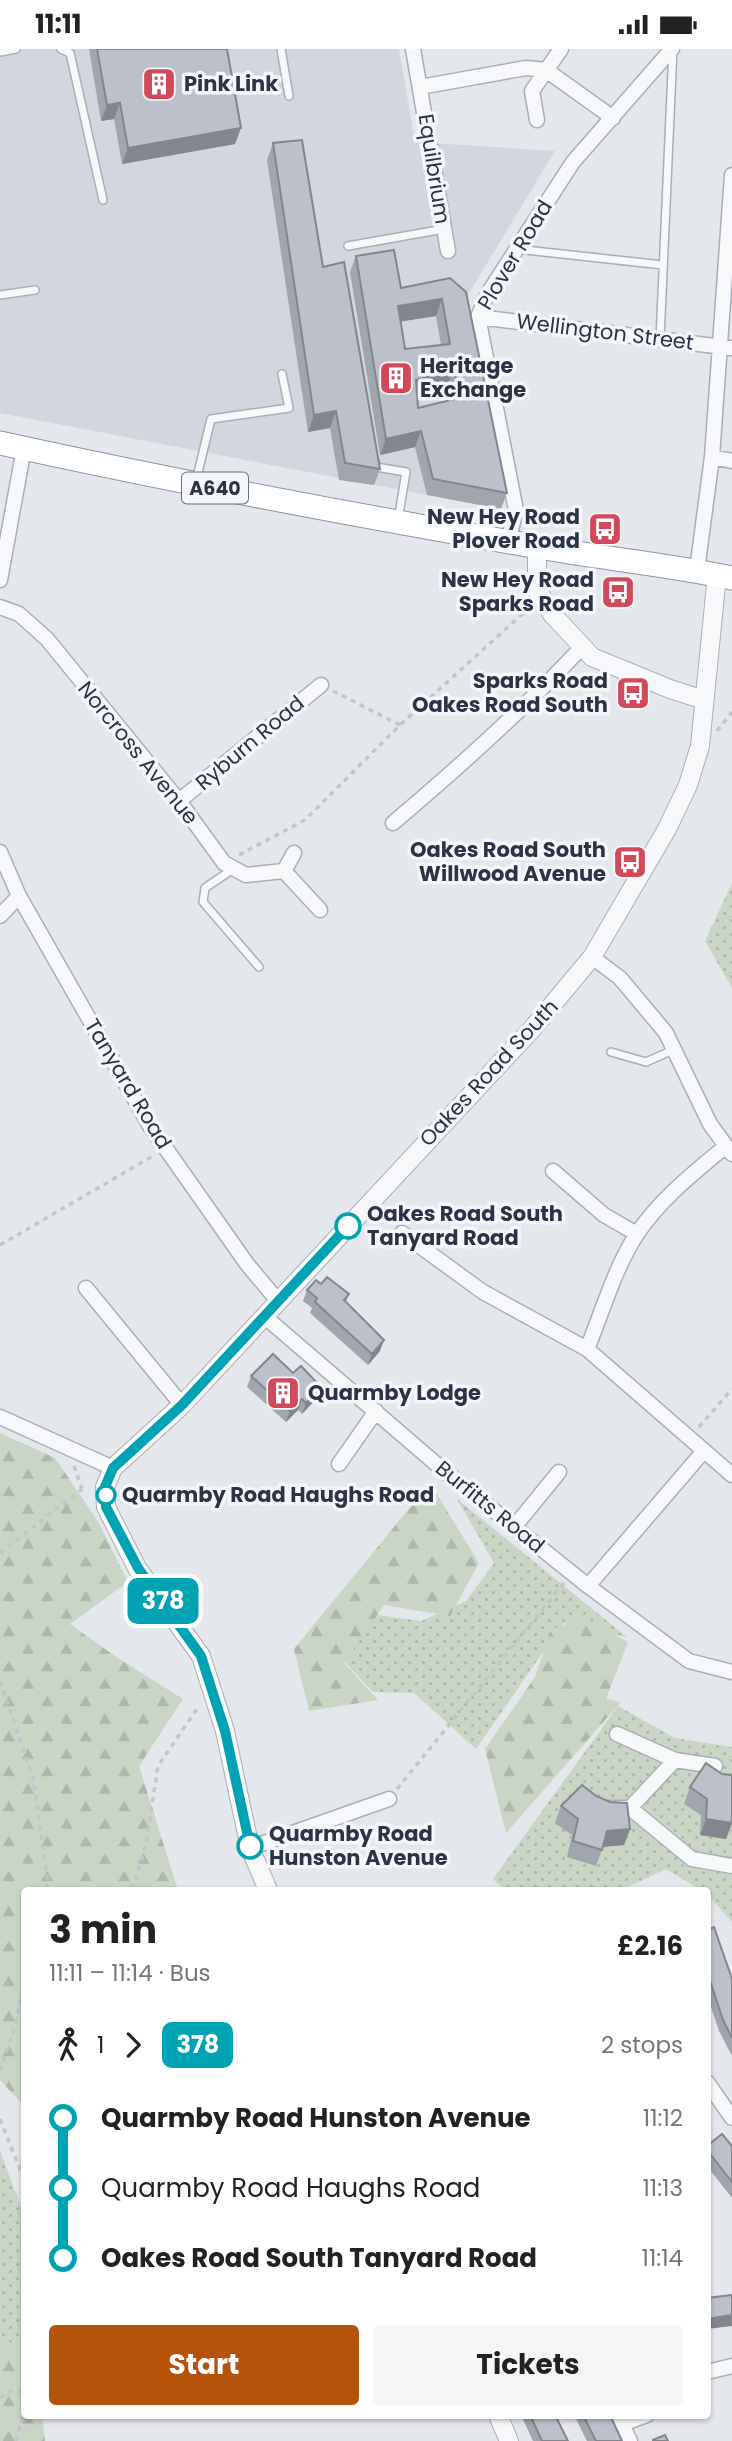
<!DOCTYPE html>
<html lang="en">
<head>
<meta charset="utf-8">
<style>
	:root { --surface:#fff; --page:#f6f6f6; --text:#222; --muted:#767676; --accent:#b45309 }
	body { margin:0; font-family:Poppins,sans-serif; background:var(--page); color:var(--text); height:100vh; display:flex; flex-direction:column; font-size:26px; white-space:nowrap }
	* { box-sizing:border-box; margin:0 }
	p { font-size:23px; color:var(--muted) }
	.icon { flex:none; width:38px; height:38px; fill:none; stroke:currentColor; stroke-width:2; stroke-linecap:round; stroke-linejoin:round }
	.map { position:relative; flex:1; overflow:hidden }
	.sheet { position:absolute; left:21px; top:1838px; width:690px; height:532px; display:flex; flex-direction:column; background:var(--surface); border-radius:7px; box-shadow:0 2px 5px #0004 }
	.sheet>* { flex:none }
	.badge { padding:0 14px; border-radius:10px; font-size:24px; line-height:46px }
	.map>.badge { position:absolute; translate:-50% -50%; box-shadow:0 0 0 4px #fff }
	.legs { display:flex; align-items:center; gap:10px; height:77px; padding:0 28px; font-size:23px }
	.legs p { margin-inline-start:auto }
	.head { display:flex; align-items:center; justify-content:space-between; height:119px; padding:0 28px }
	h1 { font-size:38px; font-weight:700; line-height:52px }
	.action { display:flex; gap:14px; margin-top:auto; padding:14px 28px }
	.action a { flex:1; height:80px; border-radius:7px; background:var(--accent); color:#fff; font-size:28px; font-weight:700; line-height:80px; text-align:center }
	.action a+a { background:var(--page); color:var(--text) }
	ul { padding:0 28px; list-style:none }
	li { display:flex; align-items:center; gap:24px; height:70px; font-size:26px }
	li i { display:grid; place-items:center; width:10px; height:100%; margin:0 9px; background:currentColor }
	li i::after { content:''; width:18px; height:18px; margin:-9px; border:5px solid; border-radius:50%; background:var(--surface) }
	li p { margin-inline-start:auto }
	li:first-child i { background:linear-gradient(#0000 50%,currentColor 0) }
	li:last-child i { background:linear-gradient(currentColor 50%,#0000 0) }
	.status { display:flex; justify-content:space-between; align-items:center; height:49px; padding:0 35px; background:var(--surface); direction:ltr }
	.status svg { height:19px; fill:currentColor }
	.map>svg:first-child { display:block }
</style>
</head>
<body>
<div class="status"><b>11:11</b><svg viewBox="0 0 49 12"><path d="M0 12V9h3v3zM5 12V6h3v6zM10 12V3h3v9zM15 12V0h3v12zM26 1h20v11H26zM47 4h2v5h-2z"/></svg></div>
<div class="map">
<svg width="732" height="2392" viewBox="0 0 732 2392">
	<defs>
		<pattern id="green-dots" width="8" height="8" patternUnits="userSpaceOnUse" patternTransform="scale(1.75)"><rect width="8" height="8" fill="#c9d6c5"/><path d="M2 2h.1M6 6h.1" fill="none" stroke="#adb8ab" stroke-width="1.8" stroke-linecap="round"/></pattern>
		<pattern id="forest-firs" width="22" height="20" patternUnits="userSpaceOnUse" patternTransform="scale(1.75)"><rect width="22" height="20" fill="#c9d6c5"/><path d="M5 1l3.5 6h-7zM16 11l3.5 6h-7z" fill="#adb8ab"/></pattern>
	</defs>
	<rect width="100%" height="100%" fill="#e4e7ec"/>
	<!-- built -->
	<path fill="#d2d6de" d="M0 0H399L415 93 555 102 460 259 501 460 0 364Z"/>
	<!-- green -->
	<path fill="url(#green-dots)" d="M732 834V939L705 892Z
		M457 1450 627 1588 563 1574 476 1700 414 1644 373 1643 337 1605 364 1564 421 1572 466 1552 494 1514Z
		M618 1657 675 1689 732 1698V1873L707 1845V1841H701L666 1820 621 1841H505L493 1830Z
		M0 2102 24 2165V2287L0 2299Z"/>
	<!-- forest -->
	<path fill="url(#forest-firs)" d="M0 1384 55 1409 97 1471 128 1533 70 1575 112 1605 183 1650 139 1717 178 1841H24V2057L0 2031Z
		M430 1434 479 1514 450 1567 384 1556 344 1614 378 1651 309 1662 294 1600Z
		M583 1568 628 1593 606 1650 621 1653 506 1784 485 1700 535 1628 551 1581Z
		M24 2287V2366H42L45 2392H0V2299Z"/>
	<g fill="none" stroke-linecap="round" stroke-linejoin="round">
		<!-- service casing -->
		<g stroke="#a9aeb7" stroke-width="10">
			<path id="service" d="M61 0 70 4 103 151
				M281 0 289 47
				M0 3 16 0
				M348 197 444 180
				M516 200 663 216
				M0 246 35 241
				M660 290 673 0
				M376 414V418L406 423 398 471
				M196 432 211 370 289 359 282 325
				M233 820 205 839 203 853 259 918
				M611 1003 646 1013 673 1001"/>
		</g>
		<!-- minor casing -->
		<g stroke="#a9aeb7" stroke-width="17">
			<path id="minor" d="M413 0 448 202
				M420 38 526 19 546 21 613 69
				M537 71 532 42 561 0
				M478 268 732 299
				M712 408 732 412
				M508 493 516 461 478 268 487 246 573 113 672 0
				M697 521 712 408 732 126
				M0 531 24 399
				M0 558 19 565 47 590 179 752 224 814 246 826 284 822 294 804
				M179 752 321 636
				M393 774C458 719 523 661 582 598
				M0 803 19 847 150 1077 247 1215 278 1252
				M284 822 320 861
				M0 867 19 847
				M592 908 620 929 666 984 710 1075 732 1105
				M553 1122 604 1166 637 1185
				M402 1184 483 1243 587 1300 732 1426
				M86 1239 182 1356
				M264 1267 442 1420 588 1537 689 1612 732 1623
				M587 1300C602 1264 615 1218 637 1185 660 1150 695 1123 726 1097
				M0 1368 113 1419
				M339 1415 376 1362
				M514 1478 559 1423
				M588 1537 703 1403
				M617 1685 675 1711 715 1717
				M609 1759H630L692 1810 732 1817
				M630 1759 675 1711
				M250 1799 389 1750
				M707 2033 732 2069
				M707 2323 732 2317
				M617 2366 630 2392
				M622 2375 647 2366"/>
		</g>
		<!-- tertiary casing -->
		<g stroke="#a9aeb7" stroke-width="20">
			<path id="tertiary" d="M537 498V540L552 565 592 608 670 640 704 651
				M268 1841 250 1799 225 1682 201 1607 137 1519 106 1458 105 1438 113 1419 182 1356 532 980 592 908 667 780 688 736 700 697 717 526
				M498 2366 509 2392"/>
		</g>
		<!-- trunk casing -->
		<g stroke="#8b94a3" stroke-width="25">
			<path id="trunk" d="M0 394C177 433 354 466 533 497 599 509 666 515 732 529"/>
		</g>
		<!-- path -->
		<path stroke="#c2c5cb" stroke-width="3.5" stroke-dasharray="5 5" stroke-linecap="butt" d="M333 642 400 676
			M717 682 732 663
			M239 806 305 771 400 676 530 558
			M0 1196 153 1107
			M699 1378 732 1340
			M74 1417 82 1440
			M0 1504 82 1440
			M0 1632 33 1729 48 1834 46 1841
			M397 1740 564 1534
			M120 1841 134 1836 146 1795 158 1717 199 1657
			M0 2022 14 1980 24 1935
			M0 2070 24 2130
			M0 2349 11 2342 24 2343
			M16 2392 24 2361"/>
		<!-- service -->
		<use href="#service" stroke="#f7f8fa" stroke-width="7"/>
		<!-- minor -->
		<use href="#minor" stroke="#f7f8fa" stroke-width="14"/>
		<!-- tertiary -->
		<use href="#tertiary" stroke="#f7f8fa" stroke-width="18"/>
		<!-- trunk -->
		<use href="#trunk" stroke="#fff" stroke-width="23"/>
	</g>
	<!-- wall -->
	<path fill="#a1a5ae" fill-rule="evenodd" d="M89 0H227L235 95 122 115 114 70 101 72Z
		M273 94 323 218 380 420 374 436 339 431 330 379 308 383 267 111Z
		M356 207 401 239 450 229 507 444 501 460 427 446 415 398 380 406 350 223ZM436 267 441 296 405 300 401 272ZM448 336 450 351 418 359 417 345Z
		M321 1235 349 1245 346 1253 380 1302 368 1316 310 1264 312 1259 303 1252 307 1241Z
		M293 1324 321 1338 317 1349 302 1365 298 1361 286 1373 247 1338 251 1327Z
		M722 1725 732 1774 726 1790 700 1786 701 1766 684 1755 690 1738Z
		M561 1757 630 1780 624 1796 603 1798 596 1817 567 1808 572 1786 555 1774Z
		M707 1881 732 1930V2007L719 1982 707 1946Z
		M707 2097H732V2149L707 2117Z
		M521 2366H555L568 2392H533Z
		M574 2366H610L622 2392H587Z"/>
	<!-- shaded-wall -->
	<path fill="#83868d" d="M120 54 114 70 101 72 107 56Z
		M241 79 235 95 122 115 128 99Z
		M442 250 436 267 392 274 398 257Z
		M454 319 448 336 410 347 416 331Z
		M336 362 330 379 308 383 314 366Z
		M421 382 415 398 380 406 386 390Z
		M384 1291 380 1302 368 1316 372 1305Z
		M321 1338 317 1349 302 1365 306 1354Z
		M302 1350 298 1361 286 1373 290 1362Z
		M706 1770 732 1774 726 1790 700 1786Z
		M630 1780 624 1796 601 1798 607 1782Z
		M732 2266V2277L707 2280V2270Z"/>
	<!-- building -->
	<path fill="#bbc0ca" stroke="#83868d" stroke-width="2" fill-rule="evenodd" d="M97 0H227L241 79 128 99 120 54 107 56Z
		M302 91 323 218 344 213 380 420 345 414 336 362 314 366 273 94Z
		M394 201 401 239 450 229 466 243 507 444 433 430 421 382 386 390 356 207ZM442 250 450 295 405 300 398 257ZM454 319 459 349 418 359 416 331Z
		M327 1228 349 1245 344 1251 384 1291 372 1305 315 1253 317 1249 307 1241 316 1231 321 1235Z
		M273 1305 293 1324 301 1317 321 1338 306 1354 302 1350 290 1362 251 1327Z
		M706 1714 722 1725 732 1726V1774L706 1770 707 1750 690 1738Z
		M582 1736 596 1747 610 1753 627 1754 630 1780 607 1782 602 1801 573 1792 578 1770 561 1757Z
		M714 1878 732 1930V1989L723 1971 707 1923V1881Z
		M722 2085 732 2097V2133L707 2101V2097Z
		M732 2246V2266L707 2270V2249Z
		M530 2366H555L568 2392H542Z
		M583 2366H610L622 2392H596Z
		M665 2386 668 2392H653V2391Z"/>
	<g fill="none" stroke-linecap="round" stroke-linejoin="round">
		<!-- line-1 casing -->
		<g stroke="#fff" stroke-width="16">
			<path id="line-1" d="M250 1797 225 1682 201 1607 138 1519 106 1458 105 1438 113 1419 182 1356 348 1177"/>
		</g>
		<!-- line-1 -->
		<use href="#line-1" stroke="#00a3b4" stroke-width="10"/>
	</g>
	<!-- icons -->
	<defs>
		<g id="building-square" transform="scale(1.75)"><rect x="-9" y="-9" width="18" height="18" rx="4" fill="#d1495b" stroke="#f4f6f9"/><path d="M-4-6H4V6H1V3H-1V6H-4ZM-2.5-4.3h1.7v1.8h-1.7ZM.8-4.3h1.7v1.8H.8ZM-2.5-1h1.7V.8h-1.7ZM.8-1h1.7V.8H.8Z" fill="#fff"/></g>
		<g id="bus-square" transform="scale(1.75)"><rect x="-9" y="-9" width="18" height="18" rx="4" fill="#d1495b" stroke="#f4f6f9"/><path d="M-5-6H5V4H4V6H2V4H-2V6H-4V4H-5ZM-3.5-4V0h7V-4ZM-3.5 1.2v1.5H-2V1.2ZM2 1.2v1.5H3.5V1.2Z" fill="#fff"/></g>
	</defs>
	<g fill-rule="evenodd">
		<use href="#building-square" x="159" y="35"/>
		<use href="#building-square" x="396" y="329"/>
		<use href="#bus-square" x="605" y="480"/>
		<use href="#bus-square" x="618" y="543"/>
		<use href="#bus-square" x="633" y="644"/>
		<use href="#bus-square" x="630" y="813"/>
		<use href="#building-square" x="283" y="1344"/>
	</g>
	<!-- markers -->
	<g fill="#fff" stroke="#00a3b4" stroke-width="3.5">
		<circle cx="348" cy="1177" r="12"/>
		<circle cx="106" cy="1446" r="9"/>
		<circle cx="250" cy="1797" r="12"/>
	</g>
	<g text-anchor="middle" stroke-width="7" stroke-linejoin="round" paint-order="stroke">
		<!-- shield labels -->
		<rect fill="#f4f6f9" stroke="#676e7b" stroke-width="2" x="182" y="423.5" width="66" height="31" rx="5"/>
		<g font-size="19" font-weight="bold" fill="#2b3445">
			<text x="215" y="446">A640</text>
		</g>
		<!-- poi labels -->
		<g font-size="21" font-weight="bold" fill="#2b3445" stroke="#f4f6f9" text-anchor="end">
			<text x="184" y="42" text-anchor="start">Pink Link</text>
			<text x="420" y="324" text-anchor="start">Heritage<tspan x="420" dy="24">Exchange</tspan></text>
			<text x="580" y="475">New Hey Road<tspan x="580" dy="24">Plover Road</tspan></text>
			<text x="594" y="538">New Hey Road<tspan x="594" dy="24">Sparks Road</tspan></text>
			<text x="608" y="639">Sparks Road<tspan x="608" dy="24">Oakes Road South</tspan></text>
			<text x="606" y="808">Oakes Road South<tspan x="606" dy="24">Willwood Avenue</tspan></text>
			<text x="308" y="1351" text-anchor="start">Quarmby Lodge</text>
		</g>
		<!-- street labels -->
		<g font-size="21" fill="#2b3445" stroke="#f4f6f9">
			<text transform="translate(434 120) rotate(81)" y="7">Equilbrium</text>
			<text transform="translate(515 206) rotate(-59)" y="7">Plover Road</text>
			<text transform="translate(605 283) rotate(7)" y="7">Wellington Street</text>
			<text transform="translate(250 694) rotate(-40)" y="7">Ryburn Road</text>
			<text transform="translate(138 704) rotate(51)" y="7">Norcross Avenue</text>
			<text transform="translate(489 1024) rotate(-47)" y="7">Oakes Road South</text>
			<text transform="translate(128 1035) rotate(59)" y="7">Tanyard Road</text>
			<text transform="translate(490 1458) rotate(39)" y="7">Burfitts Road</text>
		</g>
		<!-- stop labels -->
		<g font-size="21" font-weight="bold" fill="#2b3445" stroke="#f4f6f9" text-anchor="start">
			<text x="367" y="1172">Oakes Road South<tspan x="367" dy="24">Tanyard Road</tspan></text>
			<text x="122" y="1453">Quarmby Road Haughs Road</text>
			<text x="269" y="1792">Quarmby Road<tspan x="269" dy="24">Hunston Avenue</tspan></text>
		</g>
	</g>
</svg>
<b class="badge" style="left:163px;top:1552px;background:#00a3b4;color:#fff">378</b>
<section class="sheet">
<div class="head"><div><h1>3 min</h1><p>11:11 – 11:14 · Bus</p></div><b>£2.16</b></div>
<div class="legs"><svg class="icon" aria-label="walk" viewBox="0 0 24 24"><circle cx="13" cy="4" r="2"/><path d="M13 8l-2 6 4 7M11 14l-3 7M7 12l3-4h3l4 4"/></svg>1<svg class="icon" aria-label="forward" viewBox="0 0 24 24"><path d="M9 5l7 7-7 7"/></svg><b class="badge" style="background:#00a3b4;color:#fff">378</b><p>2 stops</p></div>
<ul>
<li><i style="color:#00a3b4"></i><b>Quarmby Road Hunston Avenue</b><p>11:12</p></li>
<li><i style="color:#00a3b4"></i><span>Quarmby Road Haughs Road</span><p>11:13</p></li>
<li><i style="color:#00a3b4"></i><b>Oakes Road South Tanyard Road</b><p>11:14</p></li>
</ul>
<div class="action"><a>Start</a><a>Tickets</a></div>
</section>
</div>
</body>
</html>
